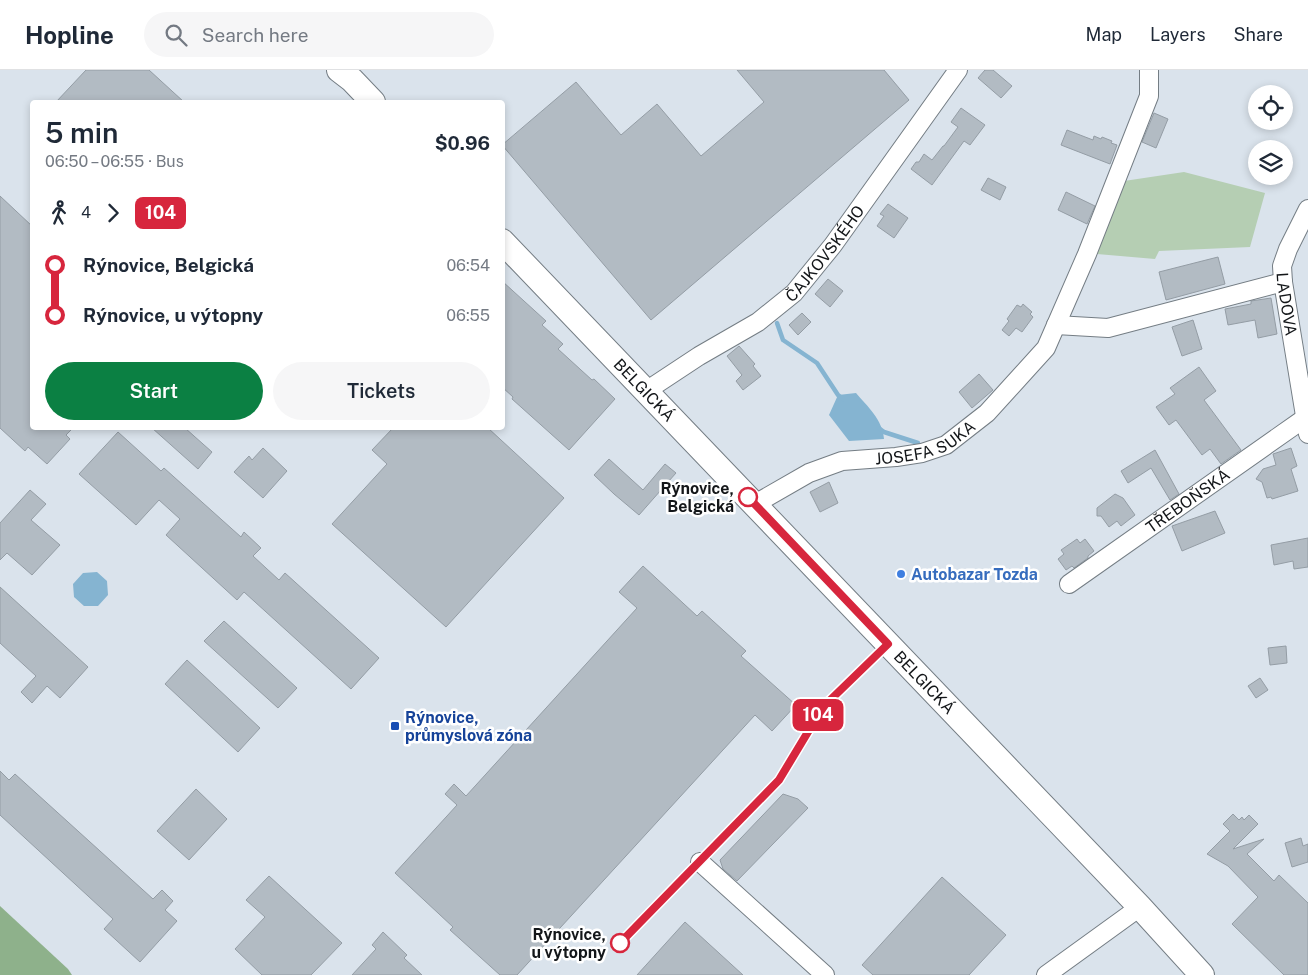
<!DOCTYPE html>
<html lang="en">
<head>
<meta charset="utf-8">
<style>
	:root { --surface:#fff; --page:#f6f6f7; --text:#1f2937; --muted:#747a83; --line:#e0e1e3; --accent:#0b8043 }
	body { margin:0; font-family:"Public Sans",sans-serif; background:var(--page); color:var(--text); height:100vh; display:flex; flex-direction:column; font-size:19px; white-space:nowrap }
	* { box-sizing:border-box; margin:0 }
	p { font-size:16px; color:var(--muted) }
	.icon { flex:none; width:28px; height:28px; fill:none; stroke:currentColor; stroke-width:2; stroke-linecap:round; stroke-linejoin:round }
	.map { position:relative; flex:1; overflow:hidden }
	.side { position:absolute; left:30px; top:30px; width:475px; height:330px; display:flex; flex-direction:column; background:var(--surface); border-radius:5px; box-shadow:0 2px 8px #0003 }
	.side>* { flex:none }
	.badge { padding:0 10px; border-radius:8px; font-size:18px; line-height:32px }
	.fabs { position:absolute; left:1248px; top:15px; display:grid; gap:10px }
	.fabs a { display:grid; place-items:center; width:45px; height:45px; border-radius:50%; background:var(--surface); box-shadow:0 2px 8px #0003; font-size:25px }
	.map>.badge { position:absolute; translate:-50% -50%; box-shadow:0 0 0 2px #fff }
	.legs { display:flex; align-items:center; gap:8px; height:55px; padding:0 15px; font-size:16px }
	.legs p { margin-inline-start:auto }
	.headline { display:flex; align-items:center; justify-content:space-between; height:85px; padding:0 15px }
	h1 { font-size:28px; font-weight:600; line-height:38px }
	.primary-button { display:flex; gap:10px; margin-top:auto; padding:10px 15px }
	.primary-button a { flex:1; height:58px; border-radius:30px; background:var(--accent); color:#fff; font-size:20px; font-weight:600; line-height:58px; text-align:center }
	.primary-button a+a { background:var(--page); color:var(--text) }
	ul { padding:0 15px; list-style:none }
	li { display:flex; align-items:center; gap:18px; height:50px; font-size:19px }
	li i { display:grid; place-items:center; width:8px; height:100%; margin:0 6px; background:currentColor }
	li i::after { content:''; width:12px; height:12px; margin:-6px; border:4px solid; border-radius:50%; background:var(--surface) }
	li p { margin-inline-start:auto }
	li:first-child i { background:linear-gradient(#0000 50%,currentColor 0) }
	li:last-child i { background:linear-gradient(currentColor 50%,#0000 0) }
	header { display:flex; align-items:center; gap:30px; box-sizing:border-box; height:70px; padding:0 25px; background:var(--surface); border-bottom:1px solid var(--line) }
	header strong { font-size:24px }
	nav { display:flex; gap:28px; margin-inline-start:auto; font-size:18px }
	.search { width:350px; height:45px; background:var(--page); display:flex; align-items:center; gap:12px; box-sizing:border-box; padding:0 18px; border-radius:28px; color:var(--muted); font-size:19px }
	.map>svg:first-child { display:block }
</style>
</head>
<body>
<header>
<strong>Hopline</strong>
<div class="search"><svg class="icon" aria-label="search" viewBox="0 0 24 24"><circle cx="10" cy="10" r="6"/><path d="M15 15l6 6"/></svg>Search here</div>
<nav><a>Map</a><a>Layers</a><a>Share</a></nav>
</header>
<div class="map">
<svg width="1308" height="905" viewBox="0 0 1308 905">
	<rect width="100%" height="100%" fill="#dae3ec"/>
	<!-- green -->
	<path fill="#b5ceb3" d="M1184 102 1265 123 1250 177 1159 181 1155 189 1097 184 1124 111Z"/>
	<!-- forest -->
	<path fill="#8eb18b" d="M0 836 68 899 72 905H0Z"/>
	<!-- water -->
	<path fill="#85b4d1" d="M856 323C867 336 883 350 884 369L849 371 829 345 838 325Z
		M97 502 107 511 108 525 98 536H84L74 527 73 514 83 503Z"/>
	<g fill="none" stroke-linecap="round" stroke-linejoin="round">
		<!-- stream -->
		<path stroke="#85b4d1" stroke-width="4.5" d="M777 253 783 270 817 293 838 325 843 329
			M880 359 884 362 918 373"/>
	</g>
	<!-- building -->
	<path fill="#b2bbc3" stroke="#949da5" d="M86 0H149L184 32H56Z
		M737 0H884L909 30 651 250 502 75 576 12 621 65 657 34 701 86 764 32Z
		M985 0H993L1012 16 1001 28 978 8Z
		M961 38 985 55 970 75 964 71 932 115 911 99 916 92H919L924 84 932 90 943 76H944L958 57 951 52Z
		M1154 43 1168 49 1156 78 1142 72Z
		M1067 60 1093 70 1094 66 1101 69 1102 67 1112 71 1111 73 1117 75 1110 94 1061 75Z
		M988 108 1006 117 1000 130 981 120Z
		M1066 122 1095 136 1087 154 1058 140Z
		M0 126 32 156V358H73L66 365 70 369 47 394 28 377 25 381 0 358Z
		M888 134 908 148 894 168 877 156 884 146 880 144Z
		M1218 187 1225 214 1166 230 1159 202Z
		M828 209 843 221 830 237 815 224Z
		M502 211 546 251 542 255 563 274 558 279 592 310 594 309 615 329 569 380 512 329 513 327 502 317Z
		M1271 228 1277 264 1258 268 1255 250 1228 255 1225 239 1251 234V231Z
		M1023 234 1032 242 1030 244 1033 247 1022 262 1016 258 1009 266 1002 260 1009 251 1007 249 1017 235 1021 237Z
		M802 243 811 252 798 265 789 255Z
		M1193 250 1202 279 1182 286 1172 257Z
		M739 276 755 294 753 296 761 306 743 320 736 311 742 305 727 286Z
		M1199 297 1216 321 1204 330 1241 380 1221 394 1210 379 1202 385 1176 350 1169 355 1156 337 1175 324 1170 318Z
		M979 304 993 320 972 338 959 322Z
		M152 358H185L212 382 198 399Z
		M393 358H488L564 428 446 557 332 454 387 394 372 380Z
		M118 362 161 401 164 398 241 467 244 462 261 478 253 486 279 510 285 503 379 588 351 619 244 522 237 530 166 465 180 449 159 430 136 455 79 404Z
		M263 378 287 401 263 428 234 402 249 386 252 390Z
		M1291 378 1297 396 1291 399 1298 421 1272 429 1271 427 1267 428 1262 412 1256 409 1263 399 1276 395 1273 384Z
		M1155 380 1179 424 1170 430 1151 398 1128 413 1121 401Z
		M609 389 643 420 665 394 676 403 639 445 614 424 594 405Z
		M829 412 838 433 820 442 810 422Z
		M30 420 46 434 31 450 60 475 32 505 7 483 0 490V453Z
		M1115 424 1123 428 1135 445 1121 456 1117 451 1109 457 1101 446H1097V438Z
		M1215 441 1225 463 1182 481 1172 456Z
		M1308 468V497L1294 499 1293 491 1274 495 1271 475Z
		M1077 469 1080 473 1085 469 1094 481 1088 486V488L1074 498 1072 496 1066 500 1058 489 1064 484 1061 480Z
		M643 496 697 546 702 541 746 581 741 586 796 635 772 661 755 645 517 905H500L450 860 453 857 395 803 457 735 445 724 454 714 466 726 637 538 619 522Z
		M0 517 88 597 60 628 47 616 32 633 21 622 36 606 0 573Z
		M224 551 297 618 278 638 204 571Z
		M1286 576 1287 593 1270 595 1268 578Z
		M187 590 260 658 238 682 165 614Z
		M1260 608 1268 620 1256 628 1248 616Z
		M0 701 9 710 15 704 153 829 162 820 173 831 165 840 177 851 140 892 104 859 113 849 0 745Z
		M196 719 227 749 189 790 157 761Z
		M783 724 798 729 808 738 737 811 723 799 720 790Z
		M1233 744 1239 750 1242 747 1244 750 1249 745 1258 754 1233 779 1264 769 1247 784 1274 811 1279 805 1308 833V905H1284L1232 854 1258 827 1228 796 1207 784 1230 761 1223 754Z
		M1301 768 1303 776 1308 774V792L1292 797 1285 773Z
		M269 806 342 873 311 905H262L235 879 265 847 246 830Z
		M942 807 1006 865 969 905H873L862 895Z
		M685 852 743 905H637Z
		M383 862 407 885 404 888 422 905H352L376 879 372 875Z"/>
	<g fill="none" stroke-linecap="round" stroke-linejoin="round">
		<!-- street casing -->
		<g stroke="#747d84" stroke-width="20">
			<g id="street">
				<path id="s1" d="M1308 139 1288 179 1282 196 1283 212 1308 364"/>
				<path d="M1056 255 1108 258 1283 212"/>
				<path id="s2" d="M646 321 699 286 758 252 794 223 833 175 958 0"/>
				<path id="s3" d="M755 434 809 403 842 391 896 387 922 383 946 375 987 343 1046 278 1087 184 1149 26V0"/>
				<path id="s4" d="M1069 514 1305 348"/>
				<path d="M700 792 825 905"/>
				<path d="M1046 905 1140 837"/>
			</g>
		</g>
		<!-- secondary casing -->
		<g stroke="#747d84" stroke-width="26">
			<g id="secondary">
				<path d="M339 0 352 10 373 32"/>
				<path id="s5" d="M502 171 1140 837 1202 905"/>
			</g>
		</g>
		<!-- street -->
		<use href="#street" stroke="#fff" stroke-width="18"/>
		<!-- secondary -->
		<use href="#secondary" stroke="#fff" stroke-width="24"/>
	</g>
	<g fill="none" stroke-linecap="round" stroke-linejoin="round">
		<!-- line-1 casing -->
		<g stroke="#fff" stroke-width="11">
			<path id="line-1" d="M620 873 779 710 823 637 888 574 748 427"/>
		</g>
		<!-- line-1 -->
		<use href="#line-1" stroke="#d7263d" stroke-width="8"/>
	</g>
	<!-- markers -->
	<g fill="#fff" stroke="#d7263d" stroke-width="2.5">
		<circle cx="748" cy="427" r="9"/>
		<circle cx="620" cy="873" r="9"/>
	</g>
	<circle fill="#3f7fe0" stroke="#fff" stroke-width="2" cx="901" cy="504" r="5"/>
	<rect fill="#1a4fb4" stroke="#fff" stroke-width="2" x="390" y="651" width="10" height="10" rx="2.5"/>
	<g text-anchor="middle" stroke-width="5" stroke-linejoin="round" paint-order="stroke">
		<!-- street labels -->
		<g font-size="16" fill="#131619" stroke="#fff">
			<text dy="6" stroke="none"><textPath href="#s2" startOffset="228">ČAJKOVSKÉHO</textPath></text>
			<text dy="6" stroke="none"><textPath href="#s1" startOffset="101">LADOVA</textPath></text>
			<text dy="6" stroke="none"><textPath href="#s5" startOffset="206">BELGICKÁ</textPath></text>
			<text dy="6" stroke="none"><textPath href="#s3" startOffset="184">JOSEFA SUKA</textPath></text>
			<text dy="6" stroke="none"><textPath href="#s4" startOffset="145">TŘEBOŇSKÁ</textPath></text>
			<text dy="6" stroke="none"><textPath href="#s5" startOffset="611">BELGICKÁ</textPath></text>
		</g>
		<!-- stop labels -->
		<g font-size="16" font-weight="bold" fill="#131619" stroke="#fff" text-anchor="end">
			<text x="734" y="424">Rýnovice,<tspan x="734" dy="18">Belgická</tspan></text>
			<text x="606" y="870">Rýnovice,<tspan x="606" dy="18">u výtopny</tspan></text>
		</g>
		<!-- shop labels -->
		<g font-size="16" font-weight="bold" fill="#366cbe" stroke="#fff" text-anchor="start">
			<text x="911" y="510">Autobazar Tozda</text>
		</g>
		<!-- transit labels -->
		<g font-size="16" font-weight="bold" fill="#164399" stroke="#fff" text-anchor="start">
			<text x="405" y="653">Rýnovice,<tspan x="405" dy="18">průmyslová zóna</tspan></text>
		</g>
	</g>
</svg>
<div class="fabs">
<a><svg class="icon" aria-label="locate" viewBox="0 0 24 24"><circle cx="12" cy="12" r="6"/><path d="M12 2v4M12 18v4M2 12h4M18 12h4"/></svg></a>
<a><svg class="icon" aria-label="layers" viewBox="0 0 24 24"><path d="M12 4l9 5-9 5-9-5zM3 14l9 5 9-5"/></svg></a>
</div>
<b class="badge" style="left:818px;top:645px;background:#d7263d;color:#fff">104</b>
<section class="side">
<div class="headline"><div><h1>5 min</h1><p>06:50 – 06:55 · Bus</p></div><b>$0.96</b></div>
<div class="legs"><svg class="icon" aria-label="walk" viewBox="0 0 24 24"><circle cx="13" cy="4" r="2"/><path d="M13 8l-2 6 4 7M11 14l-3 7M7 12l3-4h3l4 4"/></svg>4<svg class="icon" aria-label="forward" viewBox="0 0 24 24"><path d="M9 5l7 7-7 7"/></svg><b class="badge" style="background:#d7263d;color:#fff">104</b></div>
<ul>
<li><i style="color:#d7263d"></i><b>Rýnovice, Belgická</b><p>06:54</p></li>
<li><i style="color:#d7263d"></i><b>Rýnovice, u výtopny</b><p>06:55</p></li>
</ul>
<div class="primary-button"><a>Start</a><a>Tickets</a></div>
</section>
</div>
</body>
</html>
